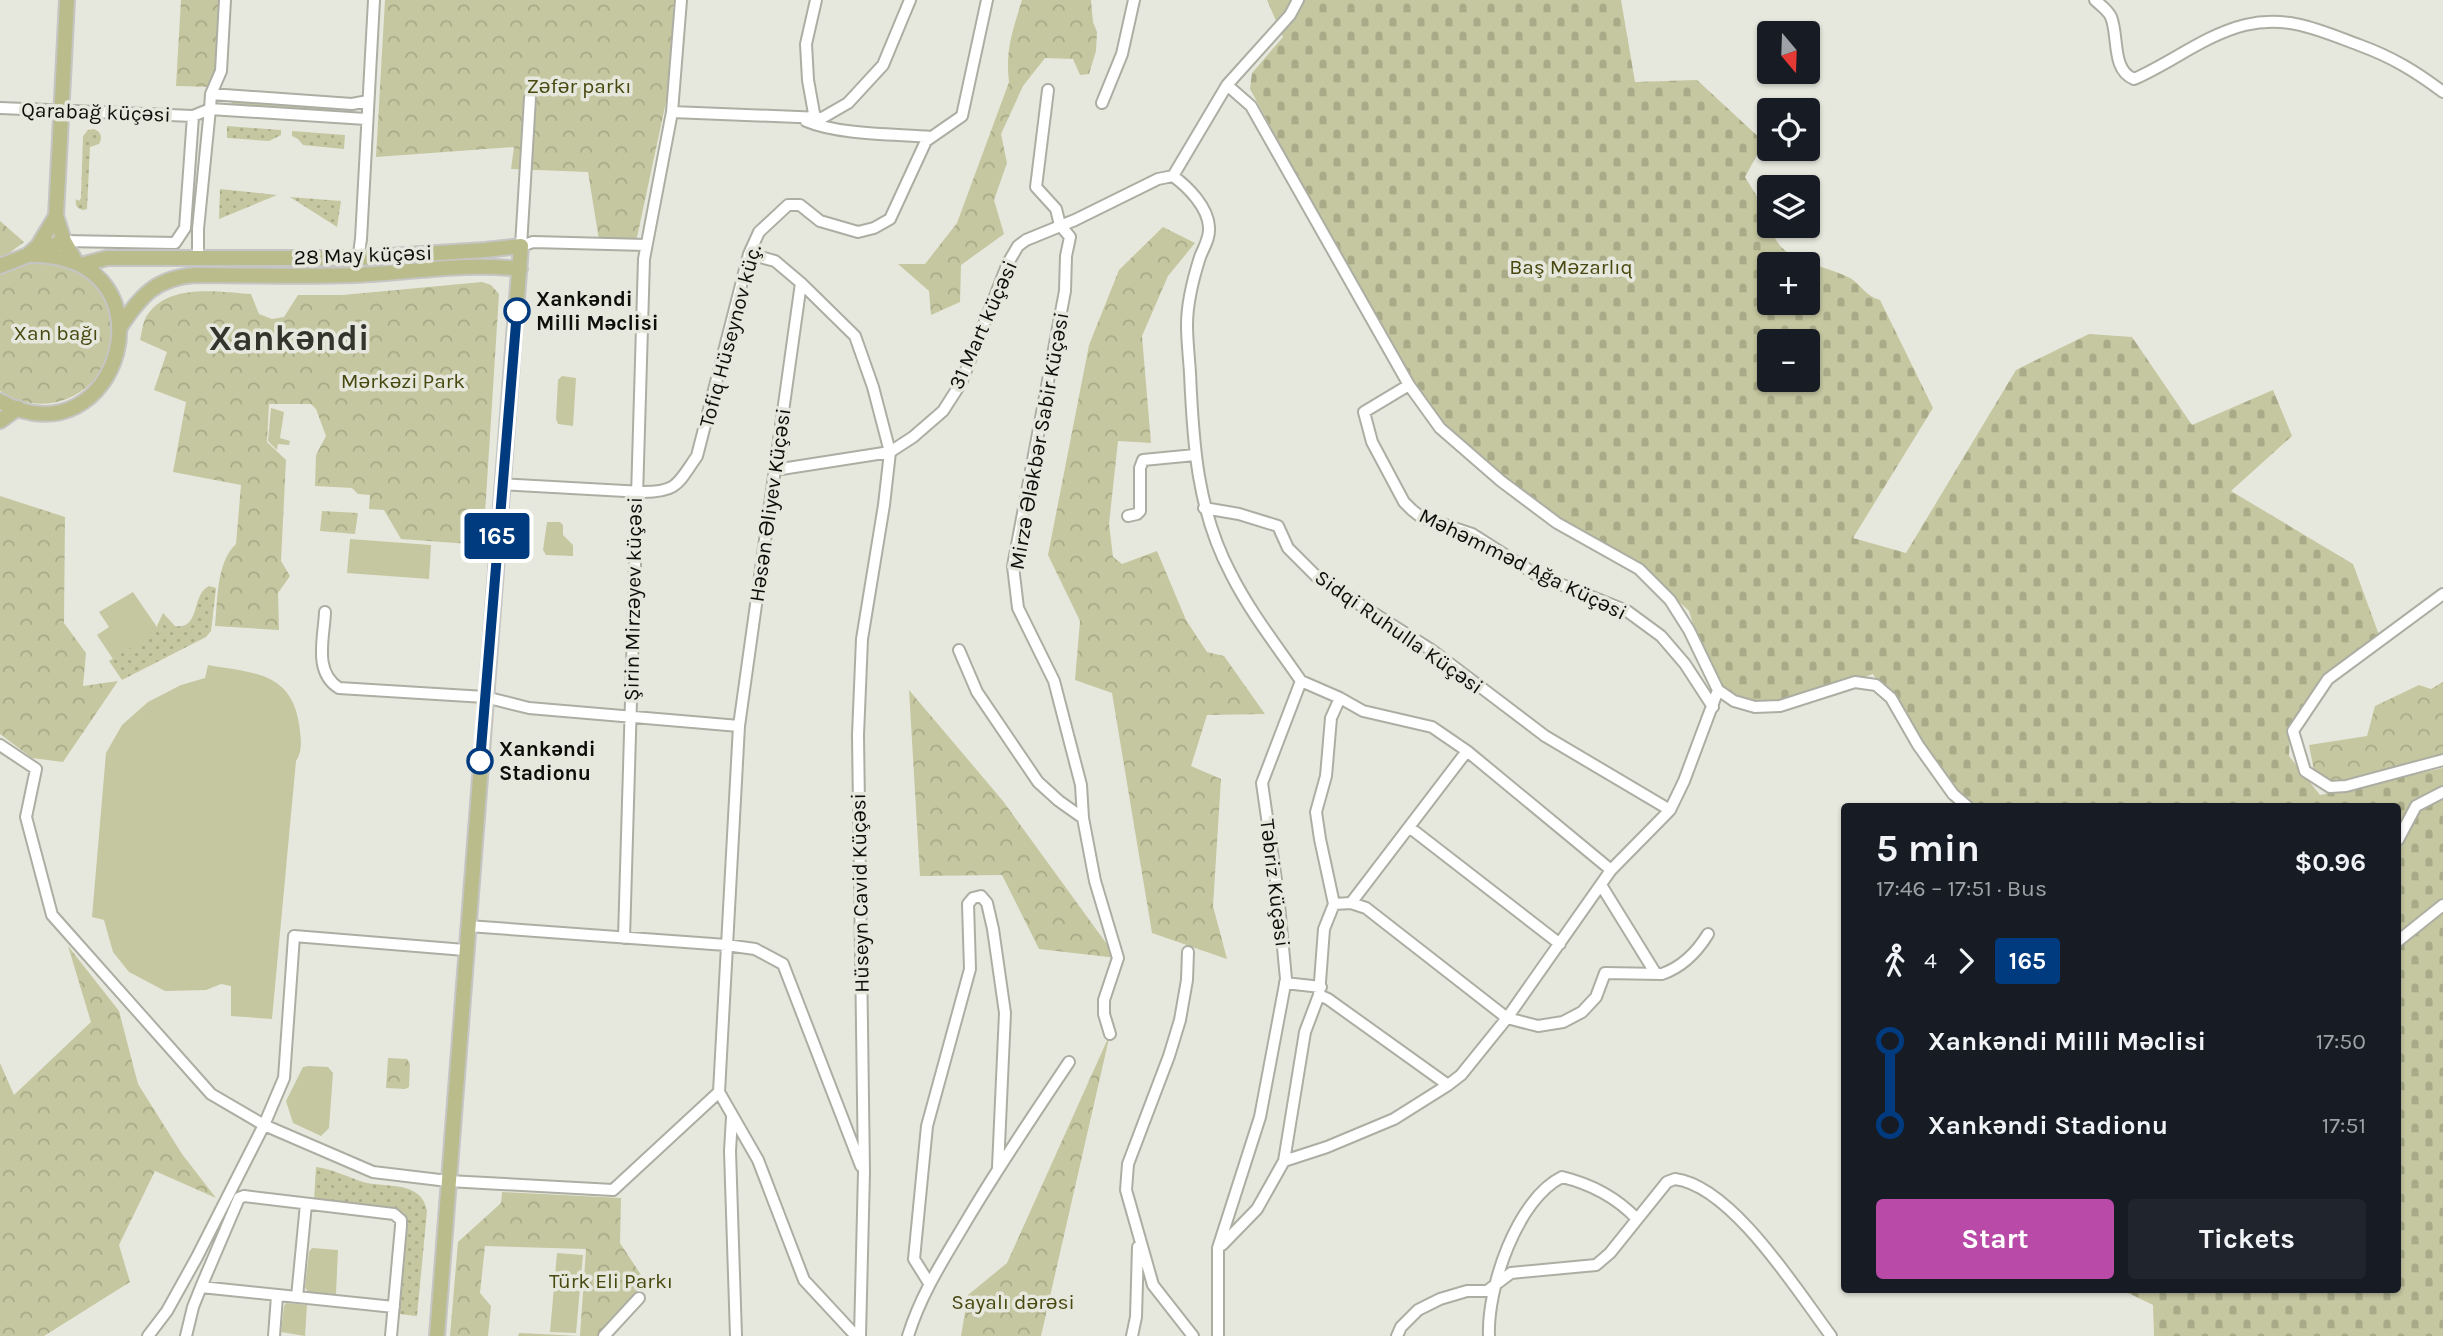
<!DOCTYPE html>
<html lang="en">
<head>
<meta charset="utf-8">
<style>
	:root { --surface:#171b24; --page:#20242c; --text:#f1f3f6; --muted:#9ea1a6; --accent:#ba4aa7 }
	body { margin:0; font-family:Karla,sans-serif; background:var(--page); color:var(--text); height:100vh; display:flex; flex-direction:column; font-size:26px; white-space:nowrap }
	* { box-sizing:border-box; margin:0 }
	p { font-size:23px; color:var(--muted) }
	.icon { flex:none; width:38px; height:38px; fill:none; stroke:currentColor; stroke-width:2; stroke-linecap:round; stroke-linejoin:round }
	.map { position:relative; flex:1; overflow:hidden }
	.side { position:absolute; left:1841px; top:803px; width:560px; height:490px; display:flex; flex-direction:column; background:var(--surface); border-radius:7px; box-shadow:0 2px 5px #0004 }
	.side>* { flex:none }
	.badge { padding:0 14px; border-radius:5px; font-size:24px; line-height:46px }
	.needle { width:46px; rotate:161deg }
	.controls { position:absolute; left:1757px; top:21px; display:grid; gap:14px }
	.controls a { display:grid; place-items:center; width:63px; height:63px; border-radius:7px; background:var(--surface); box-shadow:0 2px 5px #0004; font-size:35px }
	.map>.badge { position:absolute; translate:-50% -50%; box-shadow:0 0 0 4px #fff }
	.legs { display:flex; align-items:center; gap:10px; height:77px; padding:0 35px; font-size:23px }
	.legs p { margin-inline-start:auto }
	.headline { display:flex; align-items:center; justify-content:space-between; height:119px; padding:0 35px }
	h1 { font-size:38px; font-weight:700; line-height:52px }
	.action { display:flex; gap:14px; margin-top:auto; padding:14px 35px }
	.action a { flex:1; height:80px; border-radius:7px; background:var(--accent); color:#fff; font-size:28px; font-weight:700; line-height:80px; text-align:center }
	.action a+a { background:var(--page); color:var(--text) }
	ul { padding:0 35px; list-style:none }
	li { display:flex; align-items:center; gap:24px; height:84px; font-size:26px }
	li i { display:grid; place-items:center; width:10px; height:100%; margin:0 9px; background:currentColor }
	li i::after { content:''; width:18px; height:18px; margin:-9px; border:5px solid; border-radius:50%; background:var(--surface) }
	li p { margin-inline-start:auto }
	li:first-child i { background:linear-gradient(#0000 50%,currentColor 0) }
	li:last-child i { background:linear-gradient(currentColor 50%,#0000 0) }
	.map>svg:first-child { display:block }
</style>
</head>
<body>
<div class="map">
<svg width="2443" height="1336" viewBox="0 0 2443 1336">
	<defs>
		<pattern id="grass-dots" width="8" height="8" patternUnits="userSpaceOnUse" patternTransform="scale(1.75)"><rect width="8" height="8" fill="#c5c7a0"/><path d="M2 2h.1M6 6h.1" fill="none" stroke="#a8aa88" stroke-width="1.8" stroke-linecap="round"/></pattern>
		<pattern id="forest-crowns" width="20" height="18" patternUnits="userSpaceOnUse" patternTransform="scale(1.75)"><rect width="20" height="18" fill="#c5c7a0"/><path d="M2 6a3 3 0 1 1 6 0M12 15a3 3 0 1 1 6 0" fill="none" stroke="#a8aa88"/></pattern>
		<pattern id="cemetery-stones" width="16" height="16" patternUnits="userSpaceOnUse" patternTransform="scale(1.75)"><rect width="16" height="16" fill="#c5c7a0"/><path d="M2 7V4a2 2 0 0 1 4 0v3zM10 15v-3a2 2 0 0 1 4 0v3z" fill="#a8aa88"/></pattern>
	</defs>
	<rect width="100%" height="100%" fill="#e7e8dd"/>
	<!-- grass -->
	<path fill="url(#grass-dots)" d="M233 100 334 108V109L332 112 233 105 231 103Z
		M227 126 281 130V135L269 141 227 138Z
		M94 129C101 132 103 137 99 144L90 147 87 209 83 210C77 209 75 205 76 199L79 201 81 198 83 136 88 130Z
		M292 131 345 135 344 149 303 145 298 139 292 136Z
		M220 189 277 195 219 219Z
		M290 197 341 201 337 227Z
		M209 586 216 588 211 631 206 637 122 680 109 661 158 630 157 626 163 613 175 626C201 630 191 594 209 586Z
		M316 1167C333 1169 347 1177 363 1182 385 1188 422 1180 427 1211L417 1316 399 1314 407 1220 405 1214 391 1207 314 1200Z"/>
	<!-- forest -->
	<path fill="url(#forest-crowns)" d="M181 0H220L217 70 212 87 176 86Z
		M385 0H674L669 88 636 242 599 240 588 172 511 169 514 147 376 157Z
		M1022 0H1091L1093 22 1097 32 1096 51 1089 74 1080 75 1073 59 1045 58 1023 86 1001 134 1007 163 994 200 1004 234 961 265 960 302 931 315 929 291 898 264H925L957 223 1009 82C1005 50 1013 30 1022 0Z
		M0 221 24 242 0 260Z
		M1163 227 1195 243 1168 276 1142 336 1151 443 1118 441 1109 524 1113 557 1122 564 1157 551 1186 620 1207 652 1224 656 1265 714 1207 715 1191 766 1221 779 1213 906 1227 959 1152 933 1112 693 1075 680 1080 621 1048 555 1089 345 1119 270Z
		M40 261C52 264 66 266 77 271 91 277 102 293 107 307 132 373 59 430 0 391V275L21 264Z
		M482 282 491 285 499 294 483 545 401 539 384 510 369 509 370 495 358 494 352 488 315 486 316 455 326 436 316 409 311 404H269L267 442 286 460 281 561 290 576 278 593 279 630 215 626C218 599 216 563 236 544L241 485 173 472 186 402 154 390 167 352 140 340C142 332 143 320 148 314 170 283 219 292 251 294L259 314 272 319 284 317 298 295H343Z
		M0 496 65 517 64 623 86 653 83 686 118 681 63 762 32 758 0 734Z
		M322 511 358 513 355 534 320 531Z
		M2443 682V755L2337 783 2315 776 2309 745 2367 736 2375 706 2419 685 2431 689Z
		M909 690 1003 801 1117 958 1039 949 1002 875 920 876Z
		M68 946 119 1011 138 1084 182 1154 216 1198 155 1171 119 1245 130 1282 44 1336H0V1063L14 1095 91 1022Z
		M1110 1034 1041 1336H961L968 1295 1007 1263Z
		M388 1058 407 1059 410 1064 409 1087 405 1089 386 1088Z
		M502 1192 621 1198 620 1243 643 1278 628 1307 601 1336H518L519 1333 580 1336 586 1249 485 1246 480 1293 491 1306 488 1336H450L458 1242 501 1203Z"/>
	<!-- cemetery -->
	<path fill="url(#cemetery-stones)" fill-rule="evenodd" d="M1267 0H1621L1635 82 1697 80 1764 142 1745 177 1769 216V226H1771C1778 264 1822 263 1850 278 1862 285 1864 295 1880 300L1933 408 1853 538 1906 553 2016 370 2089 334 2132 337 2192 425 2273 390 2292 436 2231 491 2353 564 2379 635 2326 676 2290 727 2289 756 2320 795 2443 768V1336H2154L2153 1305 2122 1290H2398V807H1969L1940 779 1873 674 1813 696 1769 708 1726 693 1700 646 1689 611 1646 571 1558 520 1448 434 1415 390 1250 89 1252 73 1283 37ZM1769 264H1808V303H1769ZM1769 341H1808V380H1769Z"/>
	<!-- pitch -->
	<path fill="#c5c7a0" d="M562 376 576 378 573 426 558 424 556 419 558 380Z
		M271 408 284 412 280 438 290 441 289 445 278 444 277 450 268 441Z
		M547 522H560L563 525V535L573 545V556L546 555 543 550Z
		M350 539 431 545 429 579 347 573Z
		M133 592 159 630 113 659 97 635 109 627 99 612Z
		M208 665C251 673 291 671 299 724 301 737 303 751 296 761L272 1019 231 1016V986L221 984 206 990 165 991 129 972 113 952 104 920 92 917 106 753 122 725 148 702 181 685 205 678Z
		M309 1066 328 1067 333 1073 329 1128 321 1136 293 1123 286 1101 303 1067Z
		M312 1248 338 1250 336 1294 309 1292 305 1288 309 1252Z
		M557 1253 583 1255 576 1333 550 1332Z
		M286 1303 307 1305 305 1336 281 1332 284 1306Z"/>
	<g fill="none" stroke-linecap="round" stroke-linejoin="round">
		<!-- minor casing -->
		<g stroke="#adaea3" stroke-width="14">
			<path id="minor" d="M2095 0C2100 5 2108 10 2111 17 2119 36 2111 70 2134 79 2171 63 2205 35 2245 25 2288 15 2319 30 2359 45 2392 57 2415 71 2443 92
				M1227 85 1251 106 1409 385 1440 428 1501 481 1557 523 1639 569 1670 600 1689 630 1718 690 1734 701 1755 707 1780 706 1855 682 1876 685 1891 698 1918 745 1953 794 1968 807
				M1048 90 1036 187 1056 209 1060 225 1070 237 1066 256 1065 291 1013 566 1018 608 1054 681 1081 785 1083 818 1095 881 1118 958 1104 1000V1014L1110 1034
				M211 94 352 104 368 101
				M530 98 521 246 533 242 646 245
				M1102 103 1122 54 1134 0
				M0 108 193 116 210 109 211 94 221 71 225 0
				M672 112 822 118 848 103 883 65 910 0
				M815 119 808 80 806 44 816 0
				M806 121C839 135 895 134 931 137
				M1173 176C1188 187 1208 207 1209 227 1210 238 1204 247 1200 257 1193 279 1187 302 1187 325 1187 341 1189 357 1190 373 1193 443 1197 510 1231 574 1250 612 1277 646 1301 681L1262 783 1278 894 1286 979 1260 1117 1218 1248V1336
				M64 241 175 243 185 228 193 116
				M749 254 775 261 801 283 855 336 873 387 890 452 884 505 862 639 858 735 864 1172 860 1336
				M198 257V229L210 109 366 119
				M356 275 361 239 374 0
				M801 283 739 726 719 1092 758 1160 804 1280 856 1336
				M1409 385 1364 412 1372 442 1404 502 1412 510 1421 517 1472 534 1535 574 1627 611 1661 636 1685 664 1713 707
				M775 470 890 452 913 437 943 411 961 383 1008 263 1018 246 1026 240 1075 220 1158 179 1173 176 1227 85 1290 15 1298 0
				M501 484 643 492C678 492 678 483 697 456L749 254 759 232 788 205H800L820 221 858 232 874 228 890 219 926 141 962 116 987 0
				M1204 508 1239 514 1278 526 1288 548 1318 578 1433 651 1545 736 1670 810
				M1128 516 1137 514 1140 511V468L1143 460 1195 455
				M2443 594 2328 679 2293 731 2305 771 2330 787 2346 786 2443 760
				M325 612C324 638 313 672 339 688L485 697 529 708 739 726
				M959 650 977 692 1038 782 1059 801 1083 818
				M1301 681 1340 698 1363 711 1432 727 1467 751 1611 870
				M0 745 36 769 26 817 52 915 211 1094 264 1125 373 1172 448 1181 613 1190 719 1092
				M1409 827 1560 944
				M2398 840 2416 806 2443 792
				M1601 885 1656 974
				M1351 903 1467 751
				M1334 904 1351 903 1366 908 1507 1018 1538 1026 1563 1022 1582 1012 1596 997 1605 973 1662 974C1682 967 1697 952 1708 934
				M468 926 726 945 755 949 783 964 861 1166
				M624 938 644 259 672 112 681 0
				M2398 941 2443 905
				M1188 952 1187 980 1180 1020 1169 1056 1128 1164 1126 1190 1153 1285 1193 1336
				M1285 983 1321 987
				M1319 995 1328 999 1448 1085
				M732 1117 730 1151 736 1336
				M1284 1161 1305 1032 1319 995 1324 929 1334 904 1320 839 1316 812 1326 776 1331 718 1340 698
				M1222 1245 1257 1209 1284 1161 1327 1147 1394 1119 1448 1085 1461 1075 1507 1018 1611 870 1670 810 1684 781 1718 690
				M929 1283 914 1259 927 1126 970 969 968 904 973 898 981 896 987 903 993 929 1005 1013 998 1167
				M201 1287 239 1198 244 1196 394 1214 401 1220V1226L391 1336
				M297 1297 306 1204
				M148 1336 167 1311 197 1257 264 1125 284 1078 294 936 465 950
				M186 1336 193 1307 201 1287 394 1307
				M274 1336 277 1296
				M604 1336 639 1298
				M908 1336C920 1297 940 1265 961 1230 995 1172 1032 1117 1069 1062
				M1132 1336 1136 1317 1138 1247
				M1397 1336 1401 1327 1418 1310 1440 1299 1467 1291H1487L1511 1273 1596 1265 1610 1253 1667 1182 1675 1179C1732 1186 1798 1292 1831 1336
				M1489 1336C1487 1288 1517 1199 1562 1177 1591 1184 1616 1197 1637 1219"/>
		</g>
		<!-- major casing -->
		<g stroke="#c5c5c4" stroke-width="18">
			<path id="major" d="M67 0 56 216 64 241 76 262
				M29 254 38 246 56 216
				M81 265 107 258H359L485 250 521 246 437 1336
				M0 266 64 241
				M120 327C141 296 155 278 195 275 248 275 302 277 355 275 412 273 462 262 520 269
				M0 401C119 467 180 256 33 255
				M0 421 18 408"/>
		</g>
		<!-- minor -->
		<use href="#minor" stroke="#fff" stroke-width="10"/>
		<!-- major -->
		<use href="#major" stroke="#bbbc8c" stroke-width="14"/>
	</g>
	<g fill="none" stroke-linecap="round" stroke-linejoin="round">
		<!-- line-1 casing -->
		<g stroke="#fff" stroke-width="16">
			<path id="line-1" d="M480 761 517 311"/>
		</g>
		<!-- line-1 -->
		<use href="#line-1" stroke="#003b80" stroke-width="10"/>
	</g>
	<!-- markers -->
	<g fill="#fff" stroke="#003b80" stroke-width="3.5">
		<circle cx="517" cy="311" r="12"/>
		<circle cx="480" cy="761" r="12"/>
	</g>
	<g text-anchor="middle" stroke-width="7" stroke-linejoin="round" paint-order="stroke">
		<!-- park labels -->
		<g font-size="21" fill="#484910" stroke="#e7e8dd">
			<text x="579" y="93">Zəfər parkı</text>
			<text x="1571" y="274">Baş Məzarlıq</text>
			<text x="56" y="340">Xan bağı</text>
			<text x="403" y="388">Mərkəzi Park</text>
			<text x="611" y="1288">Türk Eli Parkı</text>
			<text x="1013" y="1309">Sayalı dərəsi</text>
		</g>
		<!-- street labels -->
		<g font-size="21" fill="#0e0e0b" stroke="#e7e8dd">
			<text transform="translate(96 112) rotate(2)" y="7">Qarabağ küçəsi</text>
			<text transform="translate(363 255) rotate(-2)" y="7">28 May küçəsi</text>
			<text transform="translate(983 325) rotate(-66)" y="7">31 Mart küçəsi</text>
			<text transform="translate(730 336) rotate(-75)" y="7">Tofiq Hüseynov küç.</text>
			<text transform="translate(1039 441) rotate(-80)" y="7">Mirzə Ələkbər Sabir Küçəsi</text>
			<text transform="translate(770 505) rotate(-82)" y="7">Həsən Əliyev Küçəsi</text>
			<text transform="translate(1523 564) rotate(26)" y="7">Məhəmməd Ağa Küçəsi</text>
			<text transform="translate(633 599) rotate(-89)" y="7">Şirin Mirzəyev küçəsi</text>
			<text transform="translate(1399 632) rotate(35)" y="7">Sidqi Ruhulla Küçəsi</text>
			<text transform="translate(1275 883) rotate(83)" y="7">Təbriz Küçəsi</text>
			<text transform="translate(860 893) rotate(-91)" y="7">Hüseyn Cavid Küçəsi</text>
		</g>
		<!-- stop labels -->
		<g font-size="21" font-weight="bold" fill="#0e0e0b" stroke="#e7e8dd" text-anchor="start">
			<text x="536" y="306">Xankəndi<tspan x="536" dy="24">Milli Məclisi</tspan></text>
			<text x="499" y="756">Xankəndi<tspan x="499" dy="24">Stadionu</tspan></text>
		</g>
		<!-- town labels -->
		<g font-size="35" font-weight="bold" fill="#33342b" stroke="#e7e8dd">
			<text x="289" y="350">Xankəndi</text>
		</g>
	</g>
</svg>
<div class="controls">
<a><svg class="needle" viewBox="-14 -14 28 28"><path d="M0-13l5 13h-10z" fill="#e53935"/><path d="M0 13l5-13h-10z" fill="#9ea1a6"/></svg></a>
<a><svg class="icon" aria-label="locate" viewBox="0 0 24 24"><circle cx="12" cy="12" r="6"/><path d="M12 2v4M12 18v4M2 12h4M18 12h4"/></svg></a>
<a><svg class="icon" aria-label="layers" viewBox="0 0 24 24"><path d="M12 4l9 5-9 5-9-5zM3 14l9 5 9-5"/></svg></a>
<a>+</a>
<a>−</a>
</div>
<b class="badge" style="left:497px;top:536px;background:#003b80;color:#fff">165</b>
<section class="side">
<div class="headline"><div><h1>5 min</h1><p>17:46 – 17:51 · Bus</p></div><b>$0.96</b></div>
<div class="legs"><svg class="icon" aria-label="walk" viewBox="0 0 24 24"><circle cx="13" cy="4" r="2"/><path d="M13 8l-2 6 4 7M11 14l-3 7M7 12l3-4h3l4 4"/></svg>4<svg class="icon" aria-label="forward" viewBox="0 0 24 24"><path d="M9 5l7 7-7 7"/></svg><b class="badge" style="background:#003b80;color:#fff">165</b></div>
<ul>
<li><i style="color:#003b80"></i><b>Xankəndi Milli Məclisi</b><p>17:50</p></li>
<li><i style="color:#003b80"></i><b>Xankəndi Stadionu</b><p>17:51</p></li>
</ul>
<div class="action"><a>Start</a><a>Tickets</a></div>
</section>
</div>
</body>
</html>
